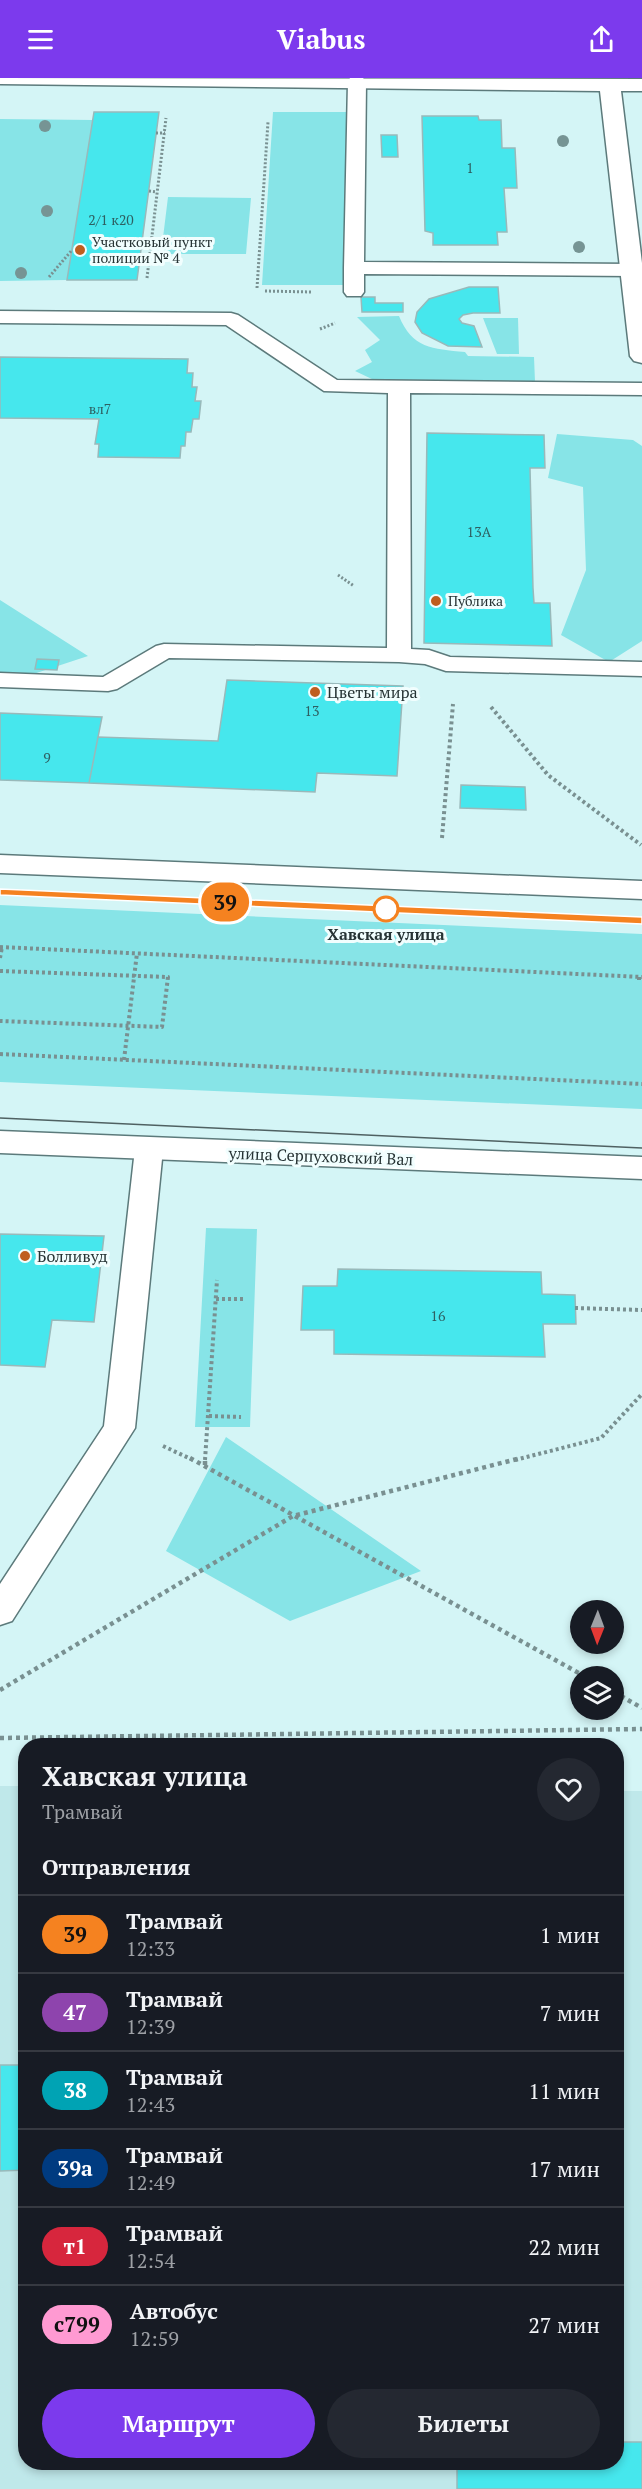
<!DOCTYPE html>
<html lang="ru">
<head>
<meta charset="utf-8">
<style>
	:root { --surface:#171b24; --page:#242831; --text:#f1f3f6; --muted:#9ea1a6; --line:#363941; --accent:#7c3aed }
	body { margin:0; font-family:"PT Serif",serif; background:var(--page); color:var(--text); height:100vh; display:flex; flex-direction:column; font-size:22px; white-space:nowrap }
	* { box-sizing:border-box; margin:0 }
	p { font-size:20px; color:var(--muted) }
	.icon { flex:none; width:33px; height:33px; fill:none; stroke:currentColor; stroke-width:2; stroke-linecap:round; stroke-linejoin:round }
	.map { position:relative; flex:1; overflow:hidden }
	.side { position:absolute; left:18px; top:1660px; width:606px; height:732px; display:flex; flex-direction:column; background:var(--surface); border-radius:24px; box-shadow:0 3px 9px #0003 }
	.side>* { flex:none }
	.badge { padding:0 12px; border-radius:20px; font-size:21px; line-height:39px }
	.needle { width:39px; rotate:181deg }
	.fabs { position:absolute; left:570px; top:1522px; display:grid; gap:12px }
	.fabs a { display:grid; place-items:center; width:54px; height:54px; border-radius:50%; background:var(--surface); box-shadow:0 3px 9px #0003; font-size:30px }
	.map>.badge { position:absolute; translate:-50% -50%; box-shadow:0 0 0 3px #fff }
	h2 { padding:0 24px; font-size:22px; line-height:54px }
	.round { display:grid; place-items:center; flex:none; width:63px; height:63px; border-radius:32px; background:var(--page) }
	.headline { display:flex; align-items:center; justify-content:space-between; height:102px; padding:0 24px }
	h1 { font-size:28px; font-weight:800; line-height:45px }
	.cta { display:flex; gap:12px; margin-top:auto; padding:12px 24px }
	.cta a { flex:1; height:69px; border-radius:36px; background:var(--accent); color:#fff; font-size:24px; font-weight:800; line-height:69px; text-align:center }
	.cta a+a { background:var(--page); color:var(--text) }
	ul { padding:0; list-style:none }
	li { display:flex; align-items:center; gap:18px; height:78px; padding:0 24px; border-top:2px solid var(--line) }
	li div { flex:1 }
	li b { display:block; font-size:22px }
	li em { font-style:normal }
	li .badge { min-width:66px; font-weight:700; text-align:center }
	header { display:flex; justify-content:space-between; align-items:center; height:78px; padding:0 24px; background:var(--accent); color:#fff; font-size:27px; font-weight:800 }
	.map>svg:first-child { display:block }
</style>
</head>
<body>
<header><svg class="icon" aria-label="menu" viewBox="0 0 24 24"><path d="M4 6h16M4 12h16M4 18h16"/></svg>Viabus<svg class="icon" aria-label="share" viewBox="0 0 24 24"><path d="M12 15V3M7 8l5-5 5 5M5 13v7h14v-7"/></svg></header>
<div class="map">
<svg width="642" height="2411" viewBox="0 0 642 2411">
	<rect width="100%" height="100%" fill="#d4f5f6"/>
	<!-- built -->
	<path fill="#bfe8ea" d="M0 1708H26V2385H616V1713H642V2411H0Z"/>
	<!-- green -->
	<path fill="#87e4e7" d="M273 34H348L345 207H262Z
		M0 41 93 42 67 202 0 203Z
		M168 119 251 120 246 176H161Z
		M399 238C412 270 432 271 465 274L468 278 534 279 535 304 374 302 355 293 372 284 365 272 380 262 357 239Z
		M483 240H518L519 276H497Z
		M557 356 633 362 642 368V563L609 584 561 557 586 492 583 409 548 400Z
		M0 522 88 578 0 607Z
		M0 827 642 856V1031L0 1004Z
		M206 1150 257 1151 250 1349H195Z
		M226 1359 421 1493 290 1543 166 1473Z"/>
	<!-- building -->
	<path fill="#46e7ed" stroke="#99b9ba" stroke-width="1.5" d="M94 34H159L137 202H67Z
		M422 38H478L479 42H501L502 70H515L517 110H504L507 154H497L498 167H433V155L425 153Z
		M381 57H397L398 79H382Z
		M469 209H498L500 235H473L463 237 459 241 462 245 474 248 482 269 448 268 422 255 415 244 417 234 429 221Z
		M361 219H375V225H403V234H362Z
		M0 279 188 281 187 295H193L192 309H197L195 323H201L199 341H193L191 354H186L185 368H181L180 380 98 379 99 366H95L99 341 0 340Z
		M427 355 544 357 545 390H530L533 510 534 525H550L552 568 424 565Z
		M37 581 59 582 57 592 35 591Z
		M227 602 403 608 397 698 317 695 315 714 89 705 98 659 218 663Z
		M0 635 102 639 89 705 0 702Z
		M461 707 525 709 526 732 460 730Z
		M0 1156 104 1158 94 1244 52 1242 45 1289 0 1287Z
		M338 1191 541 1194 542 1216 575 1217 576 1246H543L545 1279 334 1276V1252H301L303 1208H337Z
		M0 1987H26V2092L0 2093Z
		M616 2364H642V2411H457V2385H616Z"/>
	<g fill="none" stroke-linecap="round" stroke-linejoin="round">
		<!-- service casing -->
		<g stroke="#5c7a7b" stroke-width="3">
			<path id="service" d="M350 0H363L366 4 364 184 632 186 639 188 642 192 639 196 632 198 364 196V214L361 218H347L344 214V190L348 4Z
				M0 233 231 235 238 237 337 302 642 305V317L410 315 411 571 429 572 450 579 642 584V598L446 593 425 586 399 584 169 580 117 611 108 613 0 609V595L103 599 156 568 164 566 387 570 388 315 324 313 226 247 0 245Z
				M149 1061 159 1064 163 1071 135 1350 12 1543 0 1547V1506L104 1348 135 1071 139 1064Z"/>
		</g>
		<!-- minor casing -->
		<g stroke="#5c7a7b" stroke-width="3">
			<path id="minor" d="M0 0 642 1V13H621L642 185V285L634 283 630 278 600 13 0 6Z"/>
		</g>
		<!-- secondary casing -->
		<g stroke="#5c7a7b" stroke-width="3">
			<path id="secondary" d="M0 777 642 803V821L0 795Z
				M0 1053 642 1079V1101L0 1075Z"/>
		</g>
		<!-- path-far2 -->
		<path stroke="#799091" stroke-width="3" stroke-dasharray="2 2" stroke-linecap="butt" d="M156 55H165
			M149 113 157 114
			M141 170H151
			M49 199 72 172
			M147 200 166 40
			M257 210 268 44
			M265 213 311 214
			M320 251 335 245
			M338 497 354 508"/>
		<!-- path-far1 -->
		<path stroke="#799091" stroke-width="4" stroke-dasharray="3 3" stroke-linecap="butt" d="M491 629 548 697 641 767
			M442 760 453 626
			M0 869 642 899
			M0 880 2 869
			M0 893 168 899 162 949 0 943
			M639 899V905
			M0 976 642 1006
			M124 982 137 875
			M216 1221H246
			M575 1230 642 1232
			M209 1338 241 1339
			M163 1368 193 1382
			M205 1382 217 1202
			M515 1382 601 1360 642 1316"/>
		<!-- path -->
		<path stroke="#799091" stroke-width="4.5" stroke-dasharray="4 4" stroke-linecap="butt" d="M190 1380 586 1599
			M205 1387V1380
			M0 1612 293 1438 521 1380
			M614 1614 642 1630
			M0 1660 642 1651"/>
		<!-- service -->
		<use href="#service" fill="#fff" fill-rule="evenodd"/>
		<!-- minor -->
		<use href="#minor" fill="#fff" fill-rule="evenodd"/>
		<!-- secondary -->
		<use href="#secondary" fill="#fff" fill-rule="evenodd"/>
		<!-- tram -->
		<path stroke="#4f6162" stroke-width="1.5" d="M0 814 642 843
			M0 1040 642 1070"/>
	</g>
	<!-- trees -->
	<g fill="#769494">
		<circle cx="45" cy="48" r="6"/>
		<circle cx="563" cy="63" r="6"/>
		<circle cx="47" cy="133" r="6"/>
		<circle cx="579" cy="169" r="6"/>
		<circle cx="21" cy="195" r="6"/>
	</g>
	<!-- line -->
	<path fill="#f58220" stroke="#fff" stroke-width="1.5" d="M0 811 642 839V846L0 817Z"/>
	<!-- markers -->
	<g fill="#bf5e1f" stroke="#f1fefe" stroke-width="2">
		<circle cx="80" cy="172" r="6"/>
		<circle cx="436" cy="523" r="6"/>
		<circle cx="315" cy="614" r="6"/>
		<circle cx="25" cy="1178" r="6"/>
	</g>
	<circle fill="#fff" stroke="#f58220" stroke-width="3" cx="386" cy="831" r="12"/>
	<g text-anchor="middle" stroke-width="6" stroke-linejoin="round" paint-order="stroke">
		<!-- number labels -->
		<g font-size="14" fill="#2e6062">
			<text x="470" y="95">1</text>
			<text x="111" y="147">2/1 к20</text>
			<text x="100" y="336">вл7</text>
			<text x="479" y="459">13А</text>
			<text x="312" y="638">13</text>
			<text x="47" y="685">9</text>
			<text x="438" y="1243">16</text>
		</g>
		<!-- far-poi labels -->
		<g font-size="14" fill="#263334" stroke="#f1fefe" text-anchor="start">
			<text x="92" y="169">Участковый пункт<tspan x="92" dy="16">полиции № 4</tspan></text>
			<text x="448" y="528">Публика</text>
		</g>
		<!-- poi labels -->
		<g font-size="16" fill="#263334" stroke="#f1fefe" text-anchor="start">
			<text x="327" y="620">Цветы мира</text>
			<text x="37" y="1184">Болливуд</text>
		</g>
		<!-- stop labels -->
		<g font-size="16" font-weight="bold" fill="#263334" stroke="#f1fefe">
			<text x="386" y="862">Хавская улица</text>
		</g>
		<!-- street labels -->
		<g font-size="16" fill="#263334" stroke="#f1fefe">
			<text transform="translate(321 1078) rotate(2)" y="6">улица Серпуховский Вал</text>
		</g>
	</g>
</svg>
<div class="fabs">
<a><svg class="needle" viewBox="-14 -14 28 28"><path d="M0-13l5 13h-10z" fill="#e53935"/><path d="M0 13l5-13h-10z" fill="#9ea1a6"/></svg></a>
<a><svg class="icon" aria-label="layers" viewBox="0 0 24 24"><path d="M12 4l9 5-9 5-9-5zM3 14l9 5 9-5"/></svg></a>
</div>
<b class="badge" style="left:225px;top:824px;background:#f58220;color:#111">39</b>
<section class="side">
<div class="headline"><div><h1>Хавская улица</h1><p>Трамвай</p></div><a class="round"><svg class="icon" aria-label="heart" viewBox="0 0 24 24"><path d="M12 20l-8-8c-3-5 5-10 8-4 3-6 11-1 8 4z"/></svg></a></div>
<h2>Отправления</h2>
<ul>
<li><span class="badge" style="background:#f58220;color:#111">39</span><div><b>Трамвай</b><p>12:33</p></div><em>1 мин</em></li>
<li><span class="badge" style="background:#8e44ad;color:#fff">47</span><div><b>Трамвай</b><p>12:39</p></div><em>7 мин</em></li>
<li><span class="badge" style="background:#00a3b4;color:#fff">38</span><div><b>Трамвай</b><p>12:43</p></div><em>11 мин</em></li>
<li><span class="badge" style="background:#003b80;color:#fff">39а</span><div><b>Трамвай</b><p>12:49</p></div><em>17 мин</em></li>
<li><span class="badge" style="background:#d7263d;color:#fff">т1</span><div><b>Трамвай</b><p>12:54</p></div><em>22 мин</em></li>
<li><span class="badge" style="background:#ff9ad2;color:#111">с799</span><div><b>Автобус</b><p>12:59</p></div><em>27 мин</em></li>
</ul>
<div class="cta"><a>Маршрут</a><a>Билеты</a></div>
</section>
</div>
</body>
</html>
